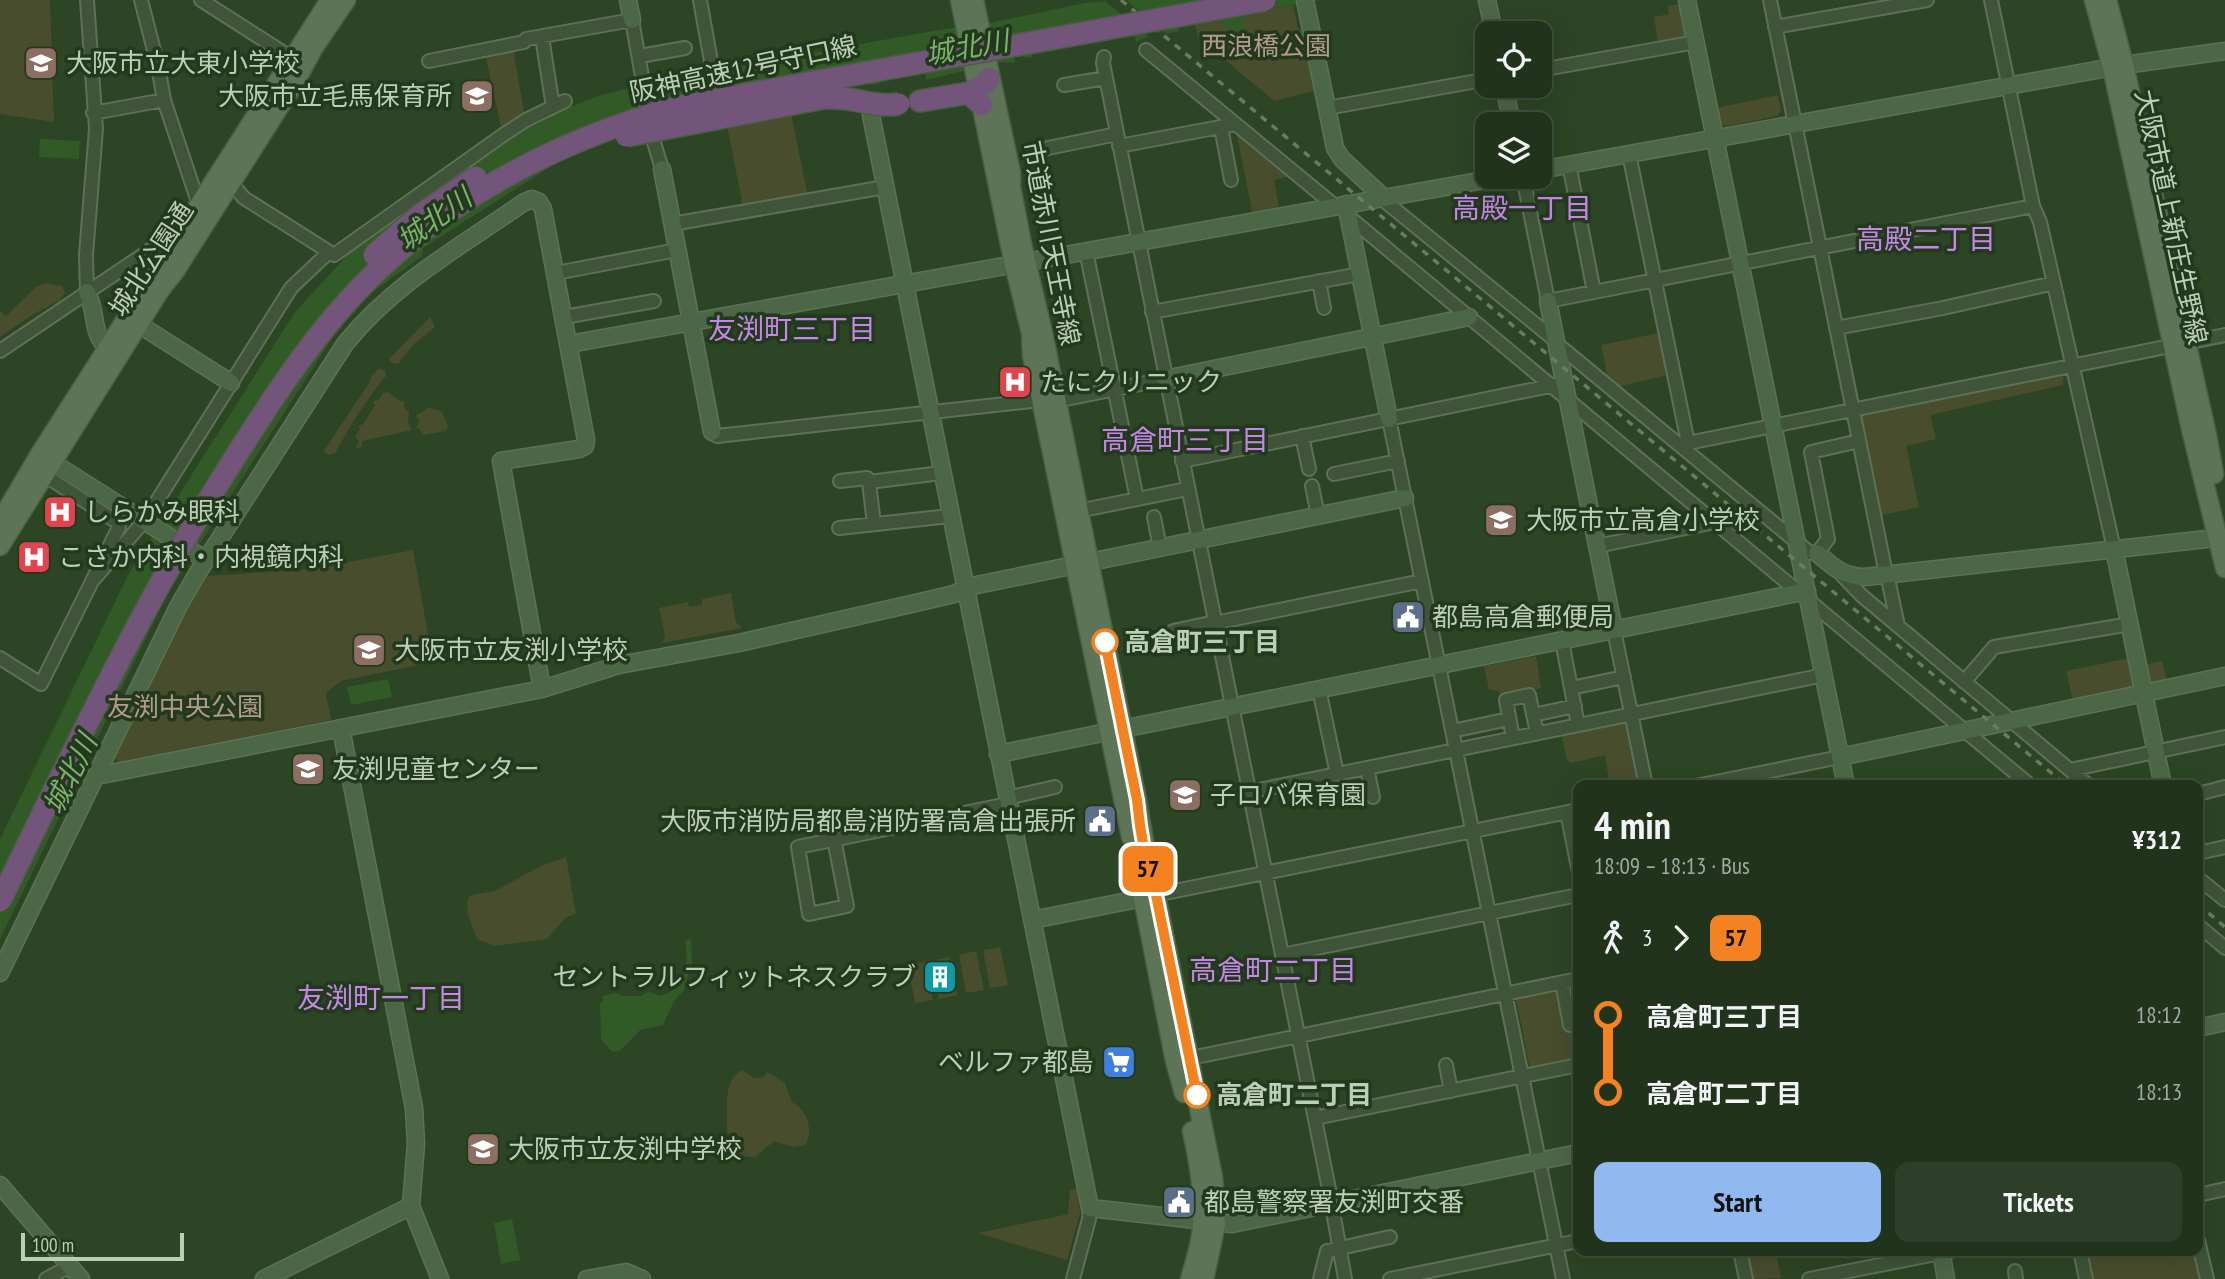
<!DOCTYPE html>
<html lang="en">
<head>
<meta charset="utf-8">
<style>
	:root { --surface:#21341b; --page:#2d3f28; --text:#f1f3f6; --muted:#a2aaa3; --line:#3e4f3a; --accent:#90b9f0 }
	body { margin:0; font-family:"PT Sans Narrow","Noto Sans JP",sans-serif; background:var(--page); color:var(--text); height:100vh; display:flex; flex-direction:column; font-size:26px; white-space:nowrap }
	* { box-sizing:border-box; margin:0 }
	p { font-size:23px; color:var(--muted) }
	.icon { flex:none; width:38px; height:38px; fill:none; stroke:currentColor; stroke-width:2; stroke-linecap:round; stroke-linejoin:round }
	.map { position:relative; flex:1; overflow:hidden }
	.details { position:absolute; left:1573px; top:780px; width:630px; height:476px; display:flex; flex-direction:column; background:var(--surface); border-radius:14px; box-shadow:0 7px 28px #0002,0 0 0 2px var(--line) }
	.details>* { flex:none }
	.badge { padding:0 14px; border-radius:10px; font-size:24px; line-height:46px }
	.controls { position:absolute; left:1475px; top:21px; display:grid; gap:14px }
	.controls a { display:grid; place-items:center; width:77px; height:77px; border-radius:14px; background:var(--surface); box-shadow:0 7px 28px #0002,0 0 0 2px var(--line); font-size:35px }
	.scale { position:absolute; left:21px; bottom:18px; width:163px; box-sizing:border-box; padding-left:7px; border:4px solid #bbceb6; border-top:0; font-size:19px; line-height:24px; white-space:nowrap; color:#bbceb6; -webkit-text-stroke:5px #23391d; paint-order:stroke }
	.map>.badge { position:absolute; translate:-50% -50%; box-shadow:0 0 0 4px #fff }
	.legs { display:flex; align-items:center; gap:10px; height:77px; padding:0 21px; font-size:23px }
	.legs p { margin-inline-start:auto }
	.overview { display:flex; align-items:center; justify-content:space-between; height:119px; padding:0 21px }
	h1 { font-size:38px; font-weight:800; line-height:52px }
	.primary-button { display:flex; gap:14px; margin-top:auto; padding:14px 21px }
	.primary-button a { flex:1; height:80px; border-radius:14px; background:var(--accent); color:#111; font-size:28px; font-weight:800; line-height:80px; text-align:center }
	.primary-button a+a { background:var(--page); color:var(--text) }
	ul { padding:0 21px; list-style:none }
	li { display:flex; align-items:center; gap:24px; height:77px; font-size:26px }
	li i { display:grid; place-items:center; width:10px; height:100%; margin:0 9px; background:currentColor }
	li i::after { content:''; width:18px; height:18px; margin:-9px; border:5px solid; border-radius:50%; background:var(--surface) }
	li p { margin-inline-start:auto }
	li:first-child i { background:linear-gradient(#0000 50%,currentColor 0) }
	li:last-child i { background:linear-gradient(currentColor 50%,#0000 0) }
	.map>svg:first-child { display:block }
</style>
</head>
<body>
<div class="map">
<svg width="2225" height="1279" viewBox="0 0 2225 1279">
	<rect width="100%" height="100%" fill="#2c4524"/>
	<!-- green -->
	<path fill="#484d2e" d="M0 0H50L54 122 0 114Z
		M1679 4 1686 38 1658 43 1654 17 1669 14 1668 6Z
		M1293 5 1298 29 1302 30 1314 91 1274 101 1198 37 1194 22Z
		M513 48 525 118 502 132 485 53Z
		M1778 95 1781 111 1777 116 1728 126 1719 124 1716 108Z
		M791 114 808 196 743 207 727 125Z
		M1236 130 1290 176 1274 180 1279 208 1252 212Z
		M45 283 62 286 65 292 60 300 32 315 0 337V311L6 316 36 287Z
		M430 317 435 327 413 345 399 363 394 364 389 360 391 357Z
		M1659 333 1668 375 1617 387 1608 379 1601 345Z
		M379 368 385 371 386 376C366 400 350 426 335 453L329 455 323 452 369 383 372 375Z
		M2064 370 2063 385 1930 415 1936 439 1906 446 1919 507 1879 516 1857 420 1862 414Z
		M387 392C393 395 397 401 405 402L404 408 409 412 408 423 412 430 362 441V447L355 449 359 442 355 437 360 429 358 427 363 424 375 405 373 403 375 400 378 401 383 393Z
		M429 407 442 412 448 426 446 431 423 435 420 429 416 428 419 421 416 416Z
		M413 550 433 662 341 681 326 693 331 720 119 762 115 758 186 611 207 576 311 569Z
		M731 593 736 622 742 628 662 643 665 636 659 608 688 602 689 607 702 605V599Z
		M1536 656 1541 688 1500 697 1499 691 1489 690 1484 666Z
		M2130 658 2135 683 2131 689 2073 701 2066 671Z
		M2162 661 2167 681 2152 684 2148 682 2144 665Z
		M1621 721 1627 725 1639 786H1610L1605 755 1571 763 1567 760 1561 734Z
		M566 857 576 914 566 917 547 939 494 946 477 939 467 912 468 898 472 895 495 891 541 866Z
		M1000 947 1008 985 990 988 983 950Z
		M976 951 984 990 966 993 959 955Z
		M949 957 957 995 939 999 931 961Z
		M925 962 933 1000 915 1003 908 965Z
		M1559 991 1578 1027V1059L1530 1069 1516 999Z
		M742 1070 754 1078 764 1077 767 1072 785 1083 792 1102C808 1111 813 1128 806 1145L793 1147 774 1141 755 1157 739 1156 734 1139 729 1136 727 1130C728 1109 722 1081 742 1070Z
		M1077 1188 1080 1214 1067 1260 978 1233 1068 1214 1070 1190Z
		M1747 1251H1776L1781 1278 1753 1279Z
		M2085 1251H2193L2199 1279H2091Z"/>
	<!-- water -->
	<path fill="#325a26" d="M1119 0H1322L1245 13 1244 25 1252 48 1239 51 1237 44 1242 43 1241 32 1225 28 1220 18 1177 25 1179 31 1144 38 1136 42 1134 34 1031 52 1032 57 1024 58 1023 53 1014 55 1015 63 1002 62 926 80 925 71 878 79 879 84 871 85 870 81 645 129 580 148 423 248 422 256 370 294 340 326 168 593 0 939V839L128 575 295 312 355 247 521 132 570 107 602 95 660 80 933 31 994 22 1085 3Z
		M40 139 80 141 79 159 39 157Z
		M1595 602 1598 619 1559 627 1555 610Z
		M388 679 392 697 351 705 347 687Z
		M691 939 692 962 684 990 674 1001 663 1025 640 1030 621 1050 612 1052 601 1039 600 1004 603 1001V996L615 993 622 996H640L648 992 661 996C687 987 689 965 685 941Z
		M512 1219 520 1260 501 1264 494 1223Z"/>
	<!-- pier -->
	<path fill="#2c4524" d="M1104 0H1126L1170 37 1153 40Z"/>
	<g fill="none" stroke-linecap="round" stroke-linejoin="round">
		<!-- street casing -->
		<g stroke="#5d7157" stroke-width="16">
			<path id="street" d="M87 0 96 129 86 255 87 292
				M141 0 158 66 164 100 199 205
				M201 0 298 62
				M700 0 712 67
				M1770 0 1886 574
				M1991 0 2033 206 2040 222 2114 549
				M1775 27 1927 0
				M542 37 553 107
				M1146 50 1335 206
				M640 56 685 48
				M1104 57 1103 63 1329 1189 1345 1279
				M429 61 524 42 526 39 632 20 653 139 662 169
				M1540 70 1696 42
				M1064 85 1106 78
				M1327 108 1488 79
				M93 113 164 100
				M1221 127 1231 180
				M1119 146 1236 124
				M1048 148 1117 134
				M1629 154 1688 443
				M1569 164 1594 292
				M226 177 244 198 334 255 503 135 526 120 565 101
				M1523 177 1548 301 2033 206
				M1384 198 1387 203 1556 341
				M1349 217 2031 786
				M672 224 885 187
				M1086 251 1137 499
				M556 273 677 250
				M1319 281 1324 308
				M1152 312 1360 274
				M564 317 654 301
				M1836 328 1943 308 2054 283
				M1556 343 1810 553H1817L1828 539 1811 452 1859 441
				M0 351 183 228
				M1389 419 1563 1279
				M712 432 717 436 1031 401H1056L1165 379
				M1302 436 1309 469
				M1682 446 1688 443 2225 335
				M1182 461 1555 385
				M1334 474 1398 461
				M840 481 867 478 869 482 941 473
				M869 482 874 524
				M1312 486 1318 516
				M1078 511 1187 489
				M1154 517 1160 548
				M839 528 950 516
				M1597 546 1715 522
				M1840 573 1861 595 2089 786
				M1887 574 1898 626
				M94 579 145 520 291 288 329 252
				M1215 623 1422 581
				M1614 630 1646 786
				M1173 631 1215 622
				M1562 641 1578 725
				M0 658 41 684 119 527 117 522 52 480 43 479
				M1964 682 1994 647 2130 624
				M1571 688 1624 677
				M1319 689 1337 774
				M1533 715 1575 706
				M1452 731 1509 719
				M1513 738 1506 700 1529 695 1537 733
				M1367 768 1373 797
				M2070 770 2225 737
				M1696 786 1840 757
				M1249 792 1824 675
				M2198 794 2225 787
				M1007 798 1055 787
				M1567 812 1578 868
				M834 839 847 906 809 914 798 847 1008 804
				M2198 853 2225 847
				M2198 878 2225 900
				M1150 896 1578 810
				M2198 925 2225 948
				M1282 955 1578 895
				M1562 983 1570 1025 1578 1024
				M1181 1060 1578 979
				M1446 1065 1451 1091
				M1315 1118 1578 1065
				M2198 1195 2225 1189
				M2198 1240 2207 1279
				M1740 1251 1746 1279
				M2080 1251 2086 1279
				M2015 1271 2016 1279
				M46 1279 70 1266
				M1073 1279 1089 1219 1090 1208
				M1320 1279 1327 1251 1390 1237
				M1390 1279 1578 1241
				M1809 1279 1951 1251"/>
		</g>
		<!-- secondary casing -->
		<g stroke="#5d7157" stroke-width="19">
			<path id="secondary" d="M628 0 632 20
				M1305 0 1335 148 1342 159 1384 198
				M1487 0 1494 33
				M1687 0 1846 786
				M1504 86 1512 124
				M871 115 1090 1208 1232 1224 1578 1153
				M662 169 712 432
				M1540 170 2124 65 2225 51
				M1346 204 1389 419
				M87 292C100 319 87 337 118 356
				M1548 301 1614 630
				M140 325 231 383
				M569 344 1501 177
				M1165 379 1469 317
				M42 456 206 560
				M2114 549 2163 786
				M1817 553C1832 566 1843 577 1865 577L2225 537
				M341 728 414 1108 416 1144 411 1206 440 1279
				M998 754 1807 591
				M1840 757 2225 676
				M96 776 542 689 619 665 739 643 920 602 954 594 967 587 1405 498
				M1032 920 1143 898
				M0 973 178 607 197 574 345 344C393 284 461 246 523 203L532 199 539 202 543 209 586 440 585 446 579 449 501 461 542 689
				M2198 1028 2225 1022
				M0 1185 81 1279
				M1941 1251 1946 1279
				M264 1279 411 1206
				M587 1279 626 1272 642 1279"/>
		</g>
		<!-- primary casing -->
		<g stroke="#4b6045" stroke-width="21">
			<path id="primary" d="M960 0 1014 264 1031 333 1032 355 1131 837
				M974 0 1011 173V187L1022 244 1043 333 1137 800 1150 877 1156 895 1213 1177 1216 1224 1204 1279
				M2094 0 2112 67 2191 429 2225 568
				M2107 0 2124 65 2207 435 2214 474
				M0 522 40 454 330 0
				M0 546 160 290 175 271 295 82 314 47 346 0
				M1137 867 1175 1061 1184 1093
				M1190 1279C1194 1265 1199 1250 1201 1236 1206 1204 1199 1162 1192 1131"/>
		</g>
		<!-- highway casing -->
		<g stroke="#4a5e43" stroke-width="24">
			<path id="highway" d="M969 93 986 83 989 78
				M920 101 969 93 982 105"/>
		</g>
		<!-- street -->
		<use href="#street" stroke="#3f5439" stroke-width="12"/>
		<!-- secondary -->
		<use href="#secondary" stroke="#4c6746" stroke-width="16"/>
		<!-- primary -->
		<use href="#primary" stroke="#5d7457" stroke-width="18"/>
		<!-- highway -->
		<use href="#highway" stroke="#73557b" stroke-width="21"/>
		<!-- rail -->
		<path stroke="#667e5e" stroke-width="3.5" stroke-dasharray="7 7" stroke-linecap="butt" d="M1121 0 2067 786
			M2198 904 2225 927"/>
		<!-- highway-bridge casing -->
		<g stroke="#4a5e43" stroke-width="24" stroke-linecap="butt">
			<path id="highway-bridge" d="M626 136 824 98C851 95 870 108 899 104
				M374 255 420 215 476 177
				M0 901C73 752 143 602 232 462 275 394 319 326 377 271 463 189 567 137 681 106L1265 0"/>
		</g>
		<!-- highway-bridge -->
		<use href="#highway-bridge" stroke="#73557b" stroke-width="21"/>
	</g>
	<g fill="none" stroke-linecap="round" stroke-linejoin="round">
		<!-- line-1 casing -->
		<g stroke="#fff" stroke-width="16">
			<path id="line-1" d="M1105 642 1137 800C1140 832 1146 865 1156 895L1197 1095"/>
		</g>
		<!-- line-1 -->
		<use href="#line-1" stroke="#f58220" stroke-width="10"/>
	</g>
	<!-- icons -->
	<defs>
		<g id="school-square" transform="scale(1.75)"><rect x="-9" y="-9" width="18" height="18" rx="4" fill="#8d6e63" stroke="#23391d"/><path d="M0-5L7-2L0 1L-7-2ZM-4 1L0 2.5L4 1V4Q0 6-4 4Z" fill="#fff"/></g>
		<g id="hospital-square" transform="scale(1.75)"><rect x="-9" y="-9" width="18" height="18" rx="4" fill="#e0444e" stroke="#23391d"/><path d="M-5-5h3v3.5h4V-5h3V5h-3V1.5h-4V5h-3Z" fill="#fff"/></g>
		<g id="civic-square" transform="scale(1.75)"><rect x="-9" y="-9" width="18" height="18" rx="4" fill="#5c6f8a" stroke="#23391d"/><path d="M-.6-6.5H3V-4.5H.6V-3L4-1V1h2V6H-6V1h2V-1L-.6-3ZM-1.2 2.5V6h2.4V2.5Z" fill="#fff"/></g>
		<g id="building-square" transform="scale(1.75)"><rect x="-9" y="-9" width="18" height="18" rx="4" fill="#0f9aa8" stroke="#23391d"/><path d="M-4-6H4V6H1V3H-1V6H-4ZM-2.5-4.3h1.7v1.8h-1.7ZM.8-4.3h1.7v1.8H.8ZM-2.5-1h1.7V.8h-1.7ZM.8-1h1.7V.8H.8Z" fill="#fff"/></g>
		<g id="supermarket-square" transform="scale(1.75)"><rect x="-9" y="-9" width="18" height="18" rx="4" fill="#3f7fe0" stroke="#23391d"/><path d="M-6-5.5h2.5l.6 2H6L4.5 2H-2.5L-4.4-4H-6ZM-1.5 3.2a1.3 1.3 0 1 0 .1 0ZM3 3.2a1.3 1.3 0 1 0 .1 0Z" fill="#fff"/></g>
	</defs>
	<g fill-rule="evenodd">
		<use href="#school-square" x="41" y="63"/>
		<use href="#school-square" x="477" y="96"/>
		<use href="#hospital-square" x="1015" y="382"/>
		<use href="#hospital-square" x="60" y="512"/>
		<use href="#school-square" x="1501" y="520"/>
		<use href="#hospital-square" x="34" y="557"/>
		<use href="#civic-square" x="1408" y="617"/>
		<use href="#school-square" x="369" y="650"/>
		<use href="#school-square" x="308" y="769"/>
		<use href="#school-square" x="1185" y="795"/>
		<use href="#civic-square" x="1100" y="821"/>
		<use href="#building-square" x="940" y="977"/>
		<use href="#supermarket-square" x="1119" y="1062"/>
		<use href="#school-square" x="483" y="1149"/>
		<use href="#civic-square" x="1179" y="1202"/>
	</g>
	<!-- markers -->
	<g fill="#fff" stroke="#f58220" stroke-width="3.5">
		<circle cx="1105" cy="642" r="12"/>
		<circle cx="1197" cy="1095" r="12"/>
	</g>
	<g text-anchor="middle" stroke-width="7" stroke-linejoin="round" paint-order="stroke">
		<!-- park labels -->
		<g font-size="26" fill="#b49b89" stroke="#23391d">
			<text x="1266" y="55">西浪橋公園</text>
			<text x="185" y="716">友渕中央公園</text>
		</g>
		<!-- poi labels -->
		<g font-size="26" fill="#bbceb6" stroke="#23391d" text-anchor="start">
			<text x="66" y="72">大阪市立大東小学校</text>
			<text x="452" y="105" text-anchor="end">大阪市立毛馬保育所</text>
			<text x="1040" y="391">たにクリニック</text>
			<text x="84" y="521">しらかみ眼科</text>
			<text x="1526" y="529">大阪市立高倉小学校</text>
			<text x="58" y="566">こさか内科・内視鏡内科</text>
			<text x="1432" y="626">都島高倉郵便局</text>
			<text x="394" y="659">大阪市立友渕小学校</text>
			<text x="332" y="778">友渕児童センター</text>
			<text x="1210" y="804">子ロバ保育園</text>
			<text x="1076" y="830" text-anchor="end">大阪市消防局都島消防署高倉出張所</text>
			<text x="916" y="986" text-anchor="end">セントラルフィットネスクラブ</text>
			<text x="1094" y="1071" text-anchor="end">ベルファ都島</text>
			<text x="508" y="1158">大阪市立友渕中学校</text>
			<text x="1204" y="1211">都島警察署友渕町交番</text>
		</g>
		<!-- street labels -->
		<g font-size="26" fill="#bbceb6" stroke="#23391d">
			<text transform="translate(743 69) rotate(-12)" y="9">阪神高速12号守口線</text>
			<text transform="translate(2171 217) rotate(78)" y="9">大阪市道上新庄生野線</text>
			<text transform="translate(1051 243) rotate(79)" y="9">市道赤川天王寺線</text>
			<text transform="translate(151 259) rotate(-57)" y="9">城北公園通</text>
		</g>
		<!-- stop labels -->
		<g font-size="26" font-weight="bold" fill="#bbceb6" stroke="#23391d" text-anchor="start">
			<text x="1124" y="651">高倉町三丁目</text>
			<text x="1216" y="1104">高倉町二丁目</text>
		</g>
		<!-- water labels -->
		<g font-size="28" font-style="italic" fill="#7cb06c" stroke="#23391d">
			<text transform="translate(967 47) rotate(-10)" y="10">城北川</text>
			<text transform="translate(434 219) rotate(-36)" y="10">城北川</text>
			<text transform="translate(70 774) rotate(-64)" y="10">城北川</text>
		</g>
		<!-- neighbourhood labels -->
		<g font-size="28" fill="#c487e8" stroke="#23391d">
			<text x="1522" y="218">高殿一丁目</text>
			<text x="1926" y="249">高殿二丁目</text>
			<text x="792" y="339">友渕町三丁目</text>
			<text x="1185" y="450">高倉町三丁目</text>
			<text x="1273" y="980">高倉町二丁目</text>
			<text x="381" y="1008">友渕町一丁目</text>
		</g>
	</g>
</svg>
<div class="controls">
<a><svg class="icon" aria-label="locate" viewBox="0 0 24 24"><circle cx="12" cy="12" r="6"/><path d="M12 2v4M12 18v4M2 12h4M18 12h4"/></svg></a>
<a><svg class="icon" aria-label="layers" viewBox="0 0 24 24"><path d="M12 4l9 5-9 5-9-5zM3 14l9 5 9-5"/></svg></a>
</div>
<div class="scale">100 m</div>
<b class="badge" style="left:1148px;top:869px;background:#f58220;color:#111">57</b>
<section class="details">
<div class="overview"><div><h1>4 min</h1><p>18:09 – 18:13 · Bus</p></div><b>¥312</b></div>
<div class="legs"><svg class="icon" aria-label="walk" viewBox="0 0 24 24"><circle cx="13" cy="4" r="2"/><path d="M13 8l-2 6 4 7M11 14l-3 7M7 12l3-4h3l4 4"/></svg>3<svg class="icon" aria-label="forward" viewBox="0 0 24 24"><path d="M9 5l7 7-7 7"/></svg><b class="badge" style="background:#f58220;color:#111">57</b></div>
<ul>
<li><i style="color:#f58220"></i><b>高倉町三丁目</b><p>18:12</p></li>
<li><i style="color:#f58220"></i><b>高倉町二丁目</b><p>18:13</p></li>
</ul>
<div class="primary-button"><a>Start</a><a>Tickets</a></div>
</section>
</div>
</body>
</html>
